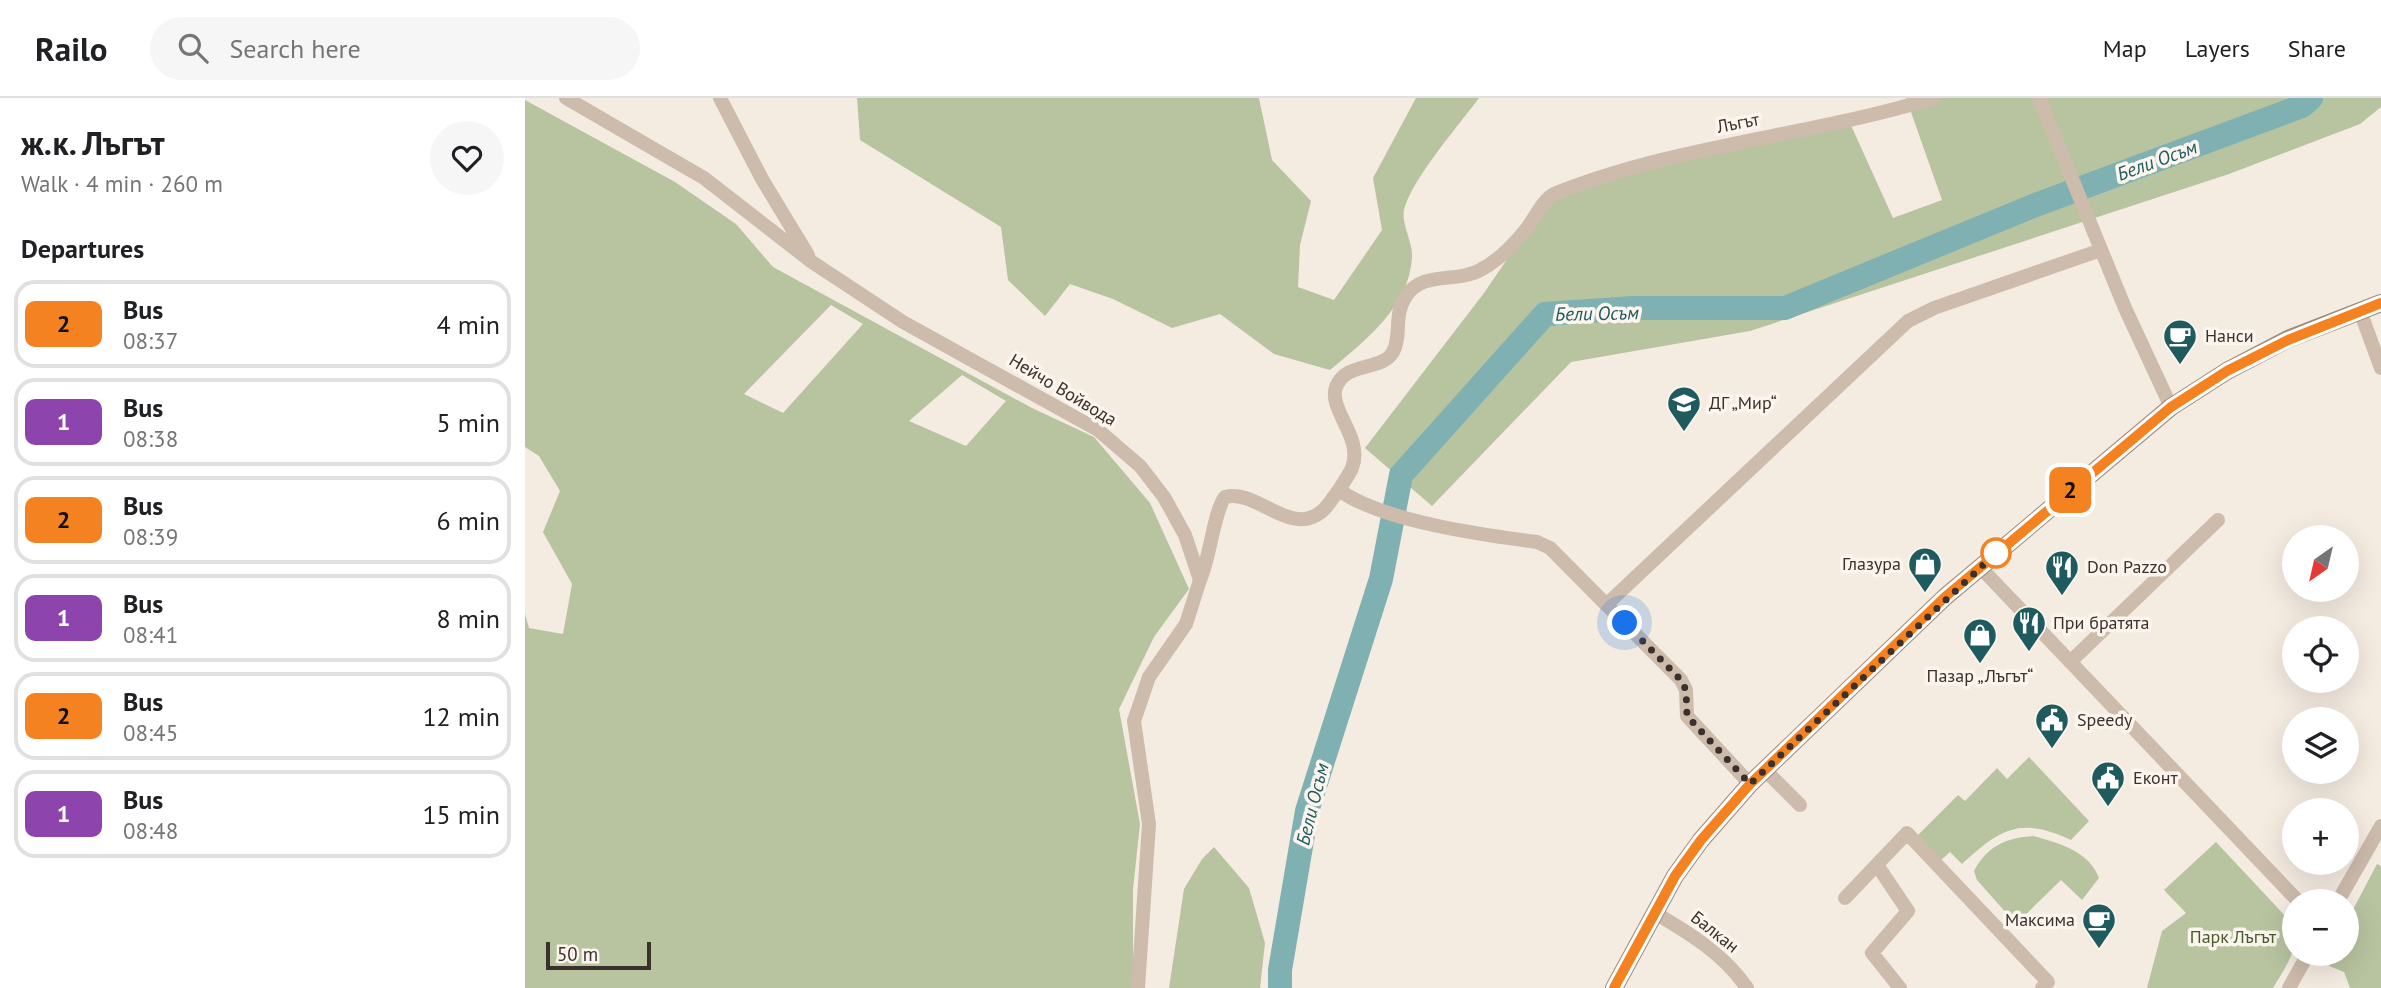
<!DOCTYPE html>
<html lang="en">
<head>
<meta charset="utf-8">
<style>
	:root { --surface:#fff; --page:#f6f6f6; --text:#202124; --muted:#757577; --line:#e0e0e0 }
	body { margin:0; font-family:"PT Sans",sans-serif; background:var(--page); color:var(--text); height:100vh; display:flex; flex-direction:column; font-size:26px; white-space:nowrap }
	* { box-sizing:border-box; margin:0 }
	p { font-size:23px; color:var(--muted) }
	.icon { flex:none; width:38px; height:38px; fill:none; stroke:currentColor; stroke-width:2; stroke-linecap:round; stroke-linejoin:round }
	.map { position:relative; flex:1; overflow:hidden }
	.sheet { display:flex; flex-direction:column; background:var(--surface); width:525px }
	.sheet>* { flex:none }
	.badge { padding:0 14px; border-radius:10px; font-size:24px; line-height:46px }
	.needle { width:46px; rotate:214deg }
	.tools { position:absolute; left:1757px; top:427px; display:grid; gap:14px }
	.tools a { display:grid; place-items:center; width:77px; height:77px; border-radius:50%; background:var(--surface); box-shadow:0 7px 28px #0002; font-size:35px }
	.scale { position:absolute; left:21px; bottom:18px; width:105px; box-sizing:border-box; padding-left:7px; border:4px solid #3b302b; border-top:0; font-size:19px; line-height:24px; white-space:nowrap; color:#3b302b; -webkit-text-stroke:5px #fbf5ee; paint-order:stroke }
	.you { position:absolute; width:35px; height:35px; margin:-18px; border:5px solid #fff; border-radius:50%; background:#1a73e8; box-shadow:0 0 0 10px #1a73e833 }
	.map>.badge { position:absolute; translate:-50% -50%; box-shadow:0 0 0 4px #fff }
	h2 { padding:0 21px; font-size:26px; line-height:63px }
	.round { display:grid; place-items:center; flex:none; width:74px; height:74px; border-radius:37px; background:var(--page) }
	.summary { display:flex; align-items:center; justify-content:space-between; height:119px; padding:0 21px }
	h1 { font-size:33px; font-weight:700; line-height:52px }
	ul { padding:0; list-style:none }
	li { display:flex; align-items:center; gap:21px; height:88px; margin:0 14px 10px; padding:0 7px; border:4px solid var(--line); border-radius:21px }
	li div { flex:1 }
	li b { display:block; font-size:26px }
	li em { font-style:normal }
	li .badge { min-width:77px; font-weight:700; text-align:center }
	header { display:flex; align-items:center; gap:42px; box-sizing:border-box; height:98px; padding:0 35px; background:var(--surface); border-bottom:2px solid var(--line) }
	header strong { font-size:33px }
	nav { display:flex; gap:38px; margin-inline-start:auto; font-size:24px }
	.search { width:490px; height:63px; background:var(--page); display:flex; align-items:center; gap:18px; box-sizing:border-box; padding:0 24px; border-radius:38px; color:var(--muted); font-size:26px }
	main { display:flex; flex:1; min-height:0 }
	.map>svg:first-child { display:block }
</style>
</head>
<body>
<header>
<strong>Railo</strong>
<div class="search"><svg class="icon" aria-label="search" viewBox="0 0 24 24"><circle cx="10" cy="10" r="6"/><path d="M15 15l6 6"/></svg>Search here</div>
<nav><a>Map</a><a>Layers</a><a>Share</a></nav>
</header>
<main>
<section class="sheet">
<div class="summary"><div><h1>ж.к. Лъгът</h1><p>Walk · 4 min · 260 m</p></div><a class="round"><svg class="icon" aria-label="heart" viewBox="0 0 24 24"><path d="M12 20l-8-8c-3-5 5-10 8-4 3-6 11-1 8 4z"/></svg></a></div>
<h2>Departures</h2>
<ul>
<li><span class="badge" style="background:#f58220;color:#111">2</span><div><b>Bus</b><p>08:37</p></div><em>4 min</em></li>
<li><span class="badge" style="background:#8e44ad;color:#fff">1</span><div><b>Bus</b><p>08:38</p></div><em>5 min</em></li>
<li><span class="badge" style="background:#f58220;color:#111">2</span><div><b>Bus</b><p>08:39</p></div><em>6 min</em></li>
<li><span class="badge" style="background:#8e44ad;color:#fff">1</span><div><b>Bus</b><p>08:41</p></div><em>8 min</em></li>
<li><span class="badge" style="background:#f58220;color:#111">2</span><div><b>Bus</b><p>08:45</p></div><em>12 min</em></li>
<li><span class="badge" style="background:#8e44ad;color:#fff">1</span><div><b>Bus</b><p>08:48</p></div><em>15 min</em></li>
</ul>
</section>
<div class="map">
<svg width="1856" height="890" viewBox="0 0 1856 890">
	<rect width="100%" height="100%" fill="#f4ebe1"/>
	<!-- green -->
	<path fill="#b8c4a0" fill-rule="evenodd" d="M332 0H734L747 62 786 103 775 147 773 189 809 202 857 132 848 80 891 0H954C934 27 886 82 879 112 876 126 888 144 887 159 885 208 839 244 805 272L749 256 695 216 647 230 588 201 545 186 520 218 483 182 476 129 335 42Z
		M1381 0H1856V9L1835 26 1704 76 1225 233 1046 264 907 408 840 350 959 195 1026 97 1160 55 1324 23 1368 120 1417 102Z
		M0 2 150 84 211 126 248 169 507 310 569 339 625 405 664 491 629 539 594 611 615 726 608 791V890H0V516L4 530 38 536 47 486 18 434 35 393 14 358 0 349ZM306 207 338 226 258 315 219 296ZM437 277 481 303 441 348 384 323Z
		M1504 659 1564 723 1546 742C1495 718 1475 731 1437 766L1425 754 1416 762 1393 737 1433 697 1440 703 1472 670 1482 681Z
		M1508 738C1534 745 1564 753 1574 780L1557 802 1536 782 1491 826 1452 782 1449 773C1462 748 1481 740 1508 738Z
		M1691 744 1764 822C1779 847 1760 869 1748 890H1622L1637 833 1661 815 1639 792Z
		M689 749 724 790 740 845 735 890H644L659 791 677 761Z
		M1852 766 1856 768V890H1825L1819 874 1804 868 1812 856H1822L1823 821Z"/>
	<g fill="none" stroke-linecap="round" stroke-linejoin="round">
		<!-- river -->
		<path stroke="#7fb0b2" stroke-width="24" d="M755 890V872L782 713 856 481 876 377 1020 216 1108 210H1260L1508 108 1777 8 1786 0"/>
		<!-- street -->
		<path stroke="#cdbbac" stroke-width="14" d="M41 0 179 80 287 164 378 224 573 332 615 368 639 399 660 437 675 482 661 526 624 579 609 623 624 726 613 890
			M195 0 237 81 283 157
			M1514 0 1600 210 1646 309
			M1835 213 1856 270
			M1455 469 1773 803
			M675 482C685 460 689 413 700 399 730 390 765 439 796 414 803 409 808 399 814 392
			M1081 507 1383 223 1409 210 1576 152
			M1545 564 1693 422
			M1240 672 1275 707
			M1225 686 1162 618 1161 592 1156 582 1025 450 1012 444C958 437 856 423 814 392 818 385 824 377 827 370 839 340 803 312 811 289 821 263 856 274 868 254 877 238 868 217 881 198 898 172 932 186 957 171 974 162 991 144 1003 129 1010 119 1019 101 1029 96 1150 47 1285 38 1409 0
			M1352 767 1383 813 1347 855 1375 890
			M1320 800 1382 735 1523 884 1517 890
			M1813 803 1856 728
			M1130 815C1164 835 1199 856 1222 890
			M1764 890 1783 856"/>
		<!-- secondary -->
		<path stroke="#a18a7d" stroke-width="18" d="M1089 890 1150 778 1176 742 1225 686 1420 499 1646 309 1702 273 1763 241 1856 205"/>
	</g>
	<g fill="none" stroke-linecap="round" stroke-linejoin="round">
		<!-- line casing -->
		<g stroke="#fff" stroke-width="16">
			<path id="line" d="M1089 890 1150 778 1176 742 1225 686 1420 499 1646 309 1702 273 1763 242 1856 205"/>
		</g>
		<!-- line -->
		<use href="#line" stroke="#f58220" stroke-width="10"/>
		<!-- walk -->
		<path stroke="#3b302b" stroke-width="7" stroke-dasharray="0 12.6" d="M1100 525 1156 582 1161 592 1162 618 1225 686 1471 455"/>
	</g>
	<!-- icons -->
	<defs>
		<g id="cafe-pin" transform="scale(1.75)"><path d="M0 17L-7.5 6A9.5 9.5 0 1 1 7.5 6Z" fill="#1f5a5e" stroke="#fbf5ee"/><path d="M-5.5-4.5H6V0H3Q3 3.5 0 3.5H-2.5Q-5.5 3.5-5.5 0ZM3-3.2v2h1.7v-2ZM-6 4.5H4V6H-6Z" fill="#fff"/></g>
		<g id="school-pin" transform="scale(1.75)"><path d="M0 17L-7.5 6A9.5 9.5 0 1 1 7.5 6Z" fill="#1f5a5e" stroke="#fbf5ee"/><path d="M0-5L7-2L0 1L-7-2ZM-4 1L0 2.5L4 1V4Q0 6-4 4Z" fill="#fff"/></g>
		<g id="shop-pin" transform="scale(1.75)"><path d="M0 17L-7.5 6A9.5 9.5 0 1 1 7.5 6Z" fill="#1f5a5e" stroke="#fbf5ee"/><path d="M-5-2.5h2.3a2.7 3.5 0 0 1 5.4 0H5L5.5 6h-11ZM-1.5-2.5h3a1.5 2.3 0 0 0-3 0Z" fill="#fff"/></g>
		<g id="restaurant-pin" transform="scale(1.75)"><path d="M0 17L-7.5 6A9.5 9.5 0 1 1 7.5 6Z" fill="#1f5a5e" stroke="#fbf5ee"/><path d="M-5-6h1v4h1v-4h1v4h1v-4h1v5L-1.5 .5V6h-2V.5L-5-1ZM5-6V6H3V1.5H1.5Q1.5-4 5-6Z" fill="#fff"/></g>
		<g id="civic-pin" transform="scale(1.75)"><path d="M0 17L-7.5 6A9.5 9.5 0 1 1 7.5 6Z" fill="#1f5a5e" stroke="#fbf5ee"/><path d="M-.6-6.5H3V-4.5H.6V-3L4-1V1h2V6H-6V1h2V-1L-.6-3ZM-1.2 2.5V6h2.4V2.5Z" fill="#fff"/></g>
	</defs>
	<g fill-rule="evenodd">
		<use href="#cafe-pin" x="1655" y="238"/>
		<use href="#school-pin" x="1159" y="305"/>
		<use href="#shop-pin" x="1400" y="466"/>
		<use href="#restaurant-pin" x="1537" y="469"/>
		<use href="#restaurant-pin" x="1504" y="525"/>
		<use href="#shop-pin" x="1455" y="537"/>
		<use href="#civic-pin" x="1527" y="622"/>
		<use href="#civic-pin" x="1583" y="680"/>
		<use href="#cafe-pin" x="1574" y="822"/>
	</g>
	<!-- markers -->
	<circle fill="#fff" stroke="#f58220" stroke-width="3.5" cx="1471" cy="455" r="14"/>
	<g text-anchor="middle" stroke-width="7" stroke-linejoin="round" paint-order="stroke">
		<!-- street labels -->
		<g font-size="18" fill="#3b302b" stroke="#fbf5ee">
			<text transform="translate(1213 25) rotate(-11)" y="6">Лъгът</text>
			<text transform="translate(538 292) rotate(31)" y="6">Нейчо Войвода</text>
			<text transform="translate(1190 834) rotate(38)" y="6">Балкан</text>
		</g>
		<!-- poi labels -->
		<g font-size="18" fill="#3b302b" stroke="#fbf5ee" text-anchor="start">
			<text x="1680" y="244">Нанси</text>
			<text x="1184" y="311">ДГ „Мир“</text>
			<text x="1376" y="472" text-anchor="end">Глазура</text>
			<text x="1562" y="475">Don Pazzo</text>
			<text x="1528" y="531">При братята</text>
			<text x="1455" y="584" text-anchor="middle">Пазар „Лъгът“</text>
			<text x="1552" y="628">Speedy</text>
			<text x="1608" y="686">Еконт</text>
			<text x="1550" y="828" text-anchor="end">Максима</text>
		</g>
		<!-- park labels -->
		<g font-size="18" fill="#4a5a2e" stroke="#fbf5ee">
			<text x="1708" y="845">Парк Лъгът</text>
		</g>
		<!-- water labels -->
		<g font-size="19" font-style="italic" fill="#1f5a5e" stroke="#fbf5ee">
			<text transform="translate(1632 62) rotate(-20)" y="7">Бели Осъм</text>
			<text transform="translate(1072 215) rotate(-1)" y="7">Бели Осъм</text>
			<text transform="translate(787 706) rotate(-76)" y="7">Бели Осъм</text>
		</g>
	</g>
</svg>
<div class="tools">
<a><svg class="needle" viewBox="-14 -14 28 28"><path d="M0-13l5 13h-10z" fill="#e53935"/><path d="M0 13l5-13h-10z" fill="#757577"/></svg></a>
<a><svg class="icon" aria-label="locate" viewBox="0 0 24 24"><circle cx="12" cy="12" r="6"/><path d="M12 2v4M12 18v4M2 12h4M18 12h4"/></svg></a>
<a><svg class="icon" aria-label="layers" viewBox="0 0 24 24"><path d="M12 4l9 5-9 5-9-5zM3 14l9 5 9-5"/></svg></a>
<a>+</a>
<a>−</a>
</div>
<div class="scale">50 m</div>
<div class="you" style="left:1100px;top:525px"></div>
<b class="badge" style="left:1545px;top:392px;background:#f58220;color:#111">2</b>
</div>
</main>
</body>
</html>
